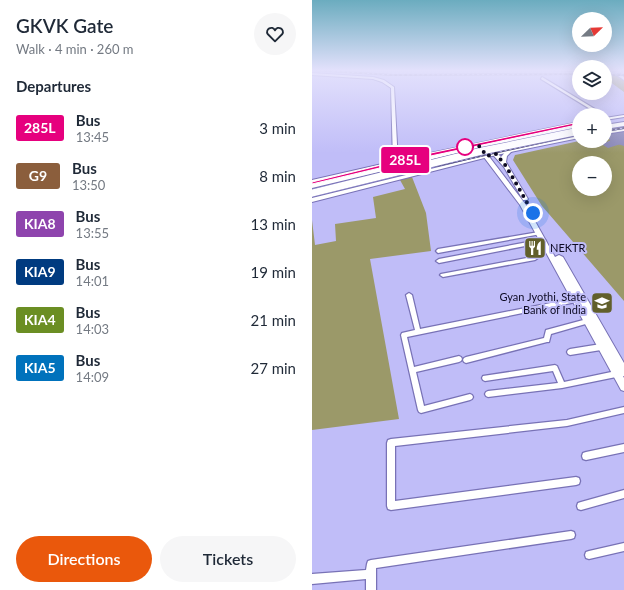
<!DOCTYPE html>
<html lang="en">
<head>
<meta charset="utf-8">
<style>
	:root { --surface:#fff; --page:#f6f6f7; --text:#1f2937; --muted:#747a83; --accent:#ea580c }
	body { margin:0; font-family:Lato,sans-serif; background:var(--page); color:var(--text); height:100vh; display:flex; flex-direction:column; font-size:15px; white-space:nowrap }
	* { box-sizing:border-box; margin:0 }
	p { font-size:13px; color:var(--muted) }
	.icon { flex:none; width:22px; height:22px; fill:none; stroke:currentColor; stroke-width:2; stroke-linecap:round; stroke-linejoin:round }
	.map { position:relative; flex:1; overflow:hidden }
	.side { display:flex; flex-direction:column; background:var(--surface); width:312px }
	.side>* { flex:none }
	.badge { padding:0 8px; border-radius:3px; font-size:14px; line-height:26px }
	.needle { width:26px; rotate:67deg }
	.controls { position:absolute; left:260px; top:12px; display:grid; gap:8px }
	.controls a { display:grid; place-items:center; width:40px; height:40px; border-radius:50%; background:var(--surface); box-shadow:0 4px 16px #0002; font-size:20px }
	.you { position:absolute; width:20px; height:20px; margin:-10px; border:3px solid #fff; border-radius:50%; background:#1a73e8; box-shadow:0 0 0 6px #1a73e833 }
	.map>.badge { position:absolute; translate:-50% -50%; box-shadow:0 0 0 2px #fff }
	h2 { padding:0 16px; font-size:15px; line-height:36px }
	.round { display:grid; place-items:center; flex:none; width:42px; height:42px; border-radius:21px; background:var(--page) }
	.summary { display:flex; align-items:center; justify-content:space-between; height:68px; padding:0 16px }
	h1 { font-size:19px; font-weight:600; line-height:30px }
	.cta { display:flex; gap:8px; margin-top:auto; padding:8px 16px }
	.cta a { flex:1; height:46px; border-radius:24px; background:var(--accent); color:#fff; font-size:16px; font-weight:600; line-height:46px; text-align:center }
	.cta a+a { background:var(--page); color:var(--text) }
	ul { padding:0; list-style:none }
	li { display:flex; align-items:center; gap:12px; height:48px; padding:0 16px }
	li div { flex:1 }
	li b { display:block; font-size:15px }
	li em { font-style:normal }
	li .badge { min-width:44px; font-weight:700; text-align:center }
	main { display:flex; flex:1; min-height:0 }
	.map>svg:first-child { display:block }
</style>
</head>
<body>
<main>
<section class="side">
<div class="summary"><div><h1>GKVK Gate</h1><p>Walk · 4 min · 260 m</p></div><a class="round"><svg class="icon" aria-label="heart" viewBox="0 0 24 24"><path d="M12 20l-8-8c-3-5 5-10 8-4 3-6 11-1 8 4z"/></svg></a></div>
<h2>Departures</h2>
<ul>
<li><span class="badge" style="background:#e6007e;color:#fff">285L</span><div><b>Bus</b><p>13:45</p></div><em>3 min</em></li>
<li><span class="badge" style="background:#8b5e3c;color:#fff">G9</span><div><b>Bus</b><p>13:50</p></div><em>8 min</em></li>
<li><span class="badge" style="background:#8e44ad;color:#fff">KIA8</span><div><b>Bus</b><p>13:55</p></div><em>13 min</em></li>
<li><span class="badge" style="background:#003b80;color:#fff">KIA9</span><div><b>Bus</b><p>14:01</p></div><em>19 min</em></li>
<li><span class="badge" style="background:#6b8e23;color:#fff">KIA4</span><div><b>Bus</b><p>14:03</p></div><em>21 min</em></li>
<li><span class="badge" style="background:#0072bc;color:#fff">KIA5</span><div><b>Bus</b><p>14:09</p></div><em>27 min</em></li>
</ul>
<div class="cta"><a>Directions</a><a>Tickets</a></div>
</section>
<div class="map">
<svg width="312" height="590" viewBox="0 0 312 590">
	<rect width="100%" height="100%" fill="#c0bdf8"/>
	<!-- green -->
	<path fill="#9b9969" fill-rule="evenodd" d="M293 75H305L312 81V92L293 78Z
		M312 133V136L293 143 299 146 312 142V301L230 206 201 160 203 155 208 154 267 141H293V136ZM267 163H293V189H267Z
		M100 177 114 213 119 251 58 259 87 419 0 430V220L3 245 24 241 23 224 64 218 61 197 93 189 88 180Z"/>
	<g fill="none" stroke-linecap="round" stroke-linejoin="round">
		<!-- taxiway -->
		<path fill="#8c8abb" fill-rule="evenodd" d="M312 136V143L296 148 291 145 292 143Z"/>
		<!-- runway -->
		<path fill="#8c8abb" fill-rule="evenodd" d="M308 130 312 131V146L299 142 296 137 299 132Z"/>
		<!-- tertiary-tunnel -->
		<path stroke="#a5a2d8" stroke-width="4" stroke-dasharray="4 2" stroke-linecap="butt" d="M301 70 307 75"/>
		<!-- minor casing -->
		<g stroke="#7872b6" stroke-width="2.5">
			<path id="minor" d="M242 70H261L260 71Z
				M230 77 291 114 292 115H288L229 79Z
				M227 232 229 233V234L126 253 124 251 126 249Z
				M232 239 234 241V242L218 245 226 258 223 260 131 277 128 275 129 274 220 257 213 246 127 263 124 261 127 259Z
				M97 293 100 295 108 329 264 298 267 300 264 302 95 337 102 367 147 356 149 357 150 359 149 361 147 362 104 372 112 406 158 394 160 395 161 397 160 399 158 400 109 413 107 412 106 410 89 335 90 333 103 330 94 295Z
				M275 319H277L278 321 277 323 239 334 237 342H235L154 363 152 362 151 360 152 358 154 357 232 338 234 330Z
				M289 344 291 345 292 347 291 349 289 350 258 355 256 354 255 352 256 350 258 349Z
				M243 365 245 366 252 382 304 371 306 372 307 374 306 376 304 377 250 388 176 397 174 396 173 394 174 392 176 391 246 383 241 371 173 381 171 380 170 378 171 376Z
				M312 407V413L255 426 83 446V501L264 477 267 478 268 481 267 484 264 485 79 510 76 509 75 506V443L76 440 79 439 255 420Z
				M312 444V452L274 460 271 459 270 456 271 453 274 452Z
				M312 490V498L269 510 266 509 265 506 266 503 269 502Z
				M259 531 262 532 263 535 262 538 259 539 64 568V590H54V579L0 584V574L54 570 55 564 56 561 59 560Z
				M312 543V551L277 559 274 558 273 555 274 552 277 551Z"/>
		</g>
		<!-- tertiary casing -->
		<g stroke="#7872b6" stroke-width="2">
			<path id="tertiary" d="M306 74H308L312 77V80L306 76Z
				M312 115V117L293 120V118Z
				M267 122V124L114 156 0 184V180L114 154Z
				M312 129V131L293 134V132Z
				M267 136V138L184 155 0 202V198L184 153Z"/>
		</g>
		<!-- secondary casing -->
		<g stroke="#7872b6" stroke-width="2">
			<path id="secondary" d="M0 73 61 77 72 80 82 87 86 163 81 162 79 88 70 82 61 79 0 75Z
				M175 143 189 157 194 151 191 148 192 147H196L200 151 195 156 194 162 216 199 215 200H211L192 167 172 145Z
				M165 146H169L214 205 243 257 247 255 251 257 312 363V376H311L312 378V391L309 390 208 205 165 148Z"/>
		</g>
		<!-- trunk casing -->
		<g stroke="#7872b6" stroke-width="2">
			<path id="trunk" d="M312 122V126L293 129V125Z
				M267 124V128L167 148 0 188V184L167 144Z"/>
		</g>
		<!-- minor -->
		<use href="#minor" fill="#fff" fill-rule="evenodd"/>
		<!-- tertiary -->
		<use href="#tertiary" fill="#fff" fill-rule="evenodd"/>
		<!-- secondary -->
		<use href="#secondary" fill="#fff" fill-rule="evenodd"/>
		<!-- trunk -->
		<use href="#trunk" fill="#fff" fill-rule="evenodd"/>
		<!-- rail casing -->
		<g stroke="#59567e" stroke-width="2">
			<path id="rail" d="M0 70 81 75 267 74
				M293 75H312
				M293 131 312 128
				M124 166 267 134"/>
		</g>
		<!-- rail -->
		<use href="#rail" stroke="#c0bdf8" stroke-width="1" stroke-dasharray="2.5" stroke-linecap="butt"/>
		<!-- trunk-bridge casing -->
		<g stroke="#7872b6" stroke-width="8" stroke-linecap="butt">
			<path id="trunk-bridge" d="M0 193 170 151 267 131"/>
		</g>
		<!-- trunk-bridge -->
		<use href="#trunk-bridge" stroke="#fff" stroke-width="7"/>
	</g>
	<!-- sky -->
	<linearGradient id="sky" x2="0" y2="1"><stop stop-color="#6bacbf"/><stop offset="0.46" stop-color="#e3e1fc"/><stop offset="1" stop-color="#e3e1fc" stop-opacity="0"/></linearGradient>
	<rect width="312" height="153" fill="url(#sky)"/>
	<!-- line -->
	<path fill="#e6007e" stroke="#fff" d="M267 122 269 124 114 157 0 184V182L114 154Z"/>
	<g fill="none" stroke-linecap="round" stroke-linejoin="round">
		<!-- walk -->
		<path stroke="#0d0a23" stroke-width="4" stroke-dasharray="0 7.2" d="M153 147 167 146 175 156 184 154 194 166 221 213"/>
	</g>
	<!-- icons -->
	<defs>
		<g id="restaurant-square" transform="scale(1.15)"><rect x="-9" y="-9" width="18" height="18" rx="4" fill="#615f2b" stroke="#c0bdf8"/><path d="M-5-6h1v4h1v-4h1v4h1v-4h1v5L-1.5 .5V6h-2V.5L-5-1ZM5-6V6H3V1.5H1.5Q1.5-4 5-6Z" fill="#fff"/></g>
		<g id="university-square" transform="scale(1.15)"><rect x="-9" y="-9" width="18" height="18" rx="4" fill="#615f2b" stroke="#c0bdf8"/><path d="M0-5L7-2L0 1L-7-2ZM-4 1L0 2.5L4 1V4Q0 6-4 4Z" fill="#fff"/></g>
	</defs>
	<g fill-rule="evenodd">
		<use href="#restaurant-square" x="223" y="248"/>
		<use href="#university-square" x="290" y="303"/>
	</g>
	<!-- markers -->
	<circle fill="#fff" stroke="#e6007e" stroke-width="2" cx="153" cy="147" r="8"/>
	<g text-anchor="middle" stroke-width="4" stroke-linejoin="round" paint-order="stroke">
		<!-- poi labels -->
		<g font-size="11" fill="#0d0a23" stroke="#c0bdf8" text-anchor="start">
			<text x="238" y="252">NEKTR</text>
			<text x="274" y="301" text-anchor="end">Gyan Jyothi, State<tspan x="274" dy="13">Bank of India</tspan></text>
		</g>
	</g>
</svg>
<div class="controls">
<a><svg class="needle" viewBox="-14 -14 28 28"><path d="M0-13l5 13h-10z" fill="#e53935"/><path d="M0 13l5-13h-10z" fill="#747a83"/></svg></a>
<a><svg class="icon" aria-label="layers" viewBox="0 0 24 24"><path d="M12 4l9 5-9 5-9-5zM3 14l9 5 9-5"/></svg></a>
<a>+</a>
<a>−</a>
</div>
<div class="you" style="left:221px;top:213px"></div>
<b class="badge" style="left:93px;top:160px;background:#e6007e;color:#fff">285L</b>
</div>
</main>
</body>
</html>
